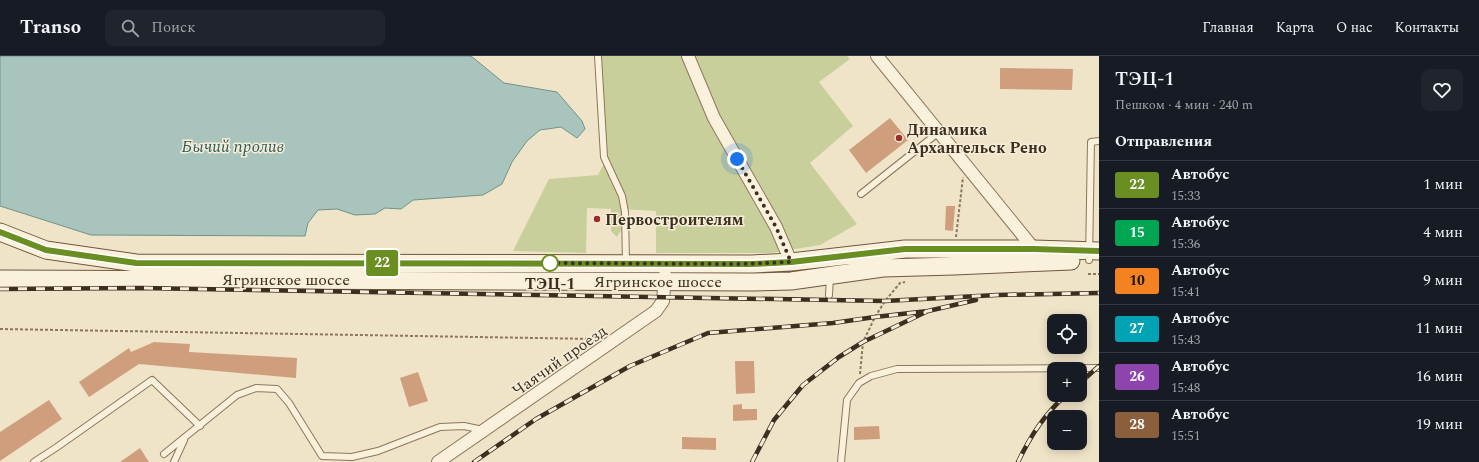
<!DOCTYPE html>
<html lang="ru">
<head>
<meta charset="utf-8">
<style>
	:root { --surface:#171b24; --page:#20242c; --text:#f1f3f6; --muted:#9ea1a6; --line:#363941 }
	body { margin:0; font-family:Spectral,serif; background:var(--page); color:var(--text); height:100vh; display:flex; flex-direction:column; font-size:15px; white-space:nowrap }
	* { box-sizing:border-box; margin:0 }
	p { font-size:13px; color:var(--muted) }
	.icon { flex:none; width:22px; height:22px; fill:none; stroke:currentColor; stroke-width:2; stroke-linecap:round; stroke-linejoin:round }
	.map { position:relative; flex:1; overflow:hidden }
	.sheet { display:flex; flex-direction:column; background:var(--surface); width:380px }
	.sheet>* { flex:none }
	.badge { padding:0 8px; border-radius:3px; font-size:14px; line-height:26px }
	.tools { position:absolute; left:1047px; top:258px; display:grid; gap:8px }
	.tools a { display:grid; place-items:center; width:40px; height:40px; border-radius:8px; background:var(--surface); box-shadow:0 2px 10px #0003; font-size:20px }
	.you { position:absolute; width:20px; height:20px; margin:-10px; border:3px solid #fff; border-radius:50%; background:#1a73e8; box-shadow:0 0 0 6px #1a73e833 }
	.map>.badge { position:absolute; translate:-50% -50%; box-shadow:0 0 0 2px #fff }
	h2 { padding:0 16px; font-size:15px; line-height:36px }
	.round { display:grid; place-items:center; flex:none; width:42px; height:42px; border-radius:8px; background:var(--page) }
	.overview { display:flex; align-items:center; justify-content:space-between; height:68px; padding:0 16px }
	h1 { font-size:19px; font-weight:600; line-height:30px }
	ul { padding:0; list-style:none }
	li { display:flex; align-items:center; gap:12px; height:48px; padding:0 16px; border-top:1px solid var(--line) }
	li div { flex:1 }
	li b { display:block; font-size:15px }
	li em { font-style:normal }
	li .badge { min-width:44px; font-weight:700; text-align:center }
	header { display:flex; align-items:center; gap:24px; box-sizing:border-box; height:56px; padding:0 20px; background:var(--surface); border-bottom:1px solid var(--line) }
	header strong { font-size:19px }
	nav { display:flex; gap:22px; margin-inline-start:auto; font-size:14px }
	.search { width:280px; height:36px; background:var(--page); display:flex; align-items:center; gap:10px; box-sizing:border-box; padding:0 14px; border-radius:8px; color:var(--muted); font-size:15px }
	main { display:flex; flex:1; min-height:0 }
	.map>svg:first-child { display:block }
</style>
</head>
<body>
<header>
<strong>Transo</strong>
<div class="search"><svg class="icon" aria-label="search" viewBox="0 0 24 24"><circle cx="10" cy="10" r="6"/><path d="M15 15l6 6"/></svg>Поиск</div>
<nav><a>Главная</a><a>Карта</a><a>О нас</a><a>Контакты</a></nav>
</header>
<main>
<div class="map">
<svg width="1099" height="406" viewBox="0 0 1099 406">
	<rect width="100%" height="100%" fill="#f0e4c8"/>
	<!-- green -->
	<path fill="#c9cf9b" d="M601 0H847L850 3 819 26 853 70 810 107 857 168 820 189 771 197H656V155L621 153V174L617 181 611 175V153L587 152 586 197 513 195 549 123 598 119 607 102Z"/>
	<!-- water -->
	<path fill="#a9c4bc" stroke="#6f938a" d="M0 0H471L504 27 557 36 582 65 585 73 577 82 561 71 540 74 527 85 512 106 502 128 483 139 413 144 401 153 385 152 375 158 355 159 337 153 318 154 308 167 305 180 91 179 0 150Z"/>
	<!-- building -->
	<path fill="#cf9f7d" d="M1000 12 1073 13 1072 34 1000 33Z
		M890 62 908 84 866 117 849 94Z
		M946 150H955L953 175 945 174Z
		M154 286 190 288 189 296 297 302 296 322 139 308 89 341 79 326 129 292 131 296Z
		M735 305H754L755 337 736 338Z
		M418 316 428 345 409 351 400 322Z
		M49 344 62 363 0 405V376Z
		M742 348V353H757V364L733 365V349Z
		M879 370 880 383 854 384V371Z
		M682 381 716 382V394L682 393Z
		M140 392 149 406H120Z"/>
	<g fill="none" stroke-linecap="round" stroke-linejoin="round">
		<!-- lane casing -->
		<g stroke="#8d765c" stroke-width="8">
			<path id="lane" d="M598 0 604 101 622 140 625 156 626 206
				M861 138 939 76
				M1089 204 1091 86 1099 85
				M829 239 830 220
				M164 398 237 339 256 332 277 333 289 347 322 400 352 401 378 395 440 371 464 370 483 374
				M34 406 57 391 152 324 200 370
				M174 406 184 384
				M841 406 847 344 859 327 871 320 897 313 1099 312"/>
		</g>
		<!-- street casing -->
		<g stroke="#8d765c" stroke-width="14">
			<path id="street" d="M688 0 714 62 776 171 791 206
				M877 0 1034 193V199
				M438 406 656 255 663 245 665 219"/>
		</g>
		<!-- secondary casing -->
		<g stroke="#6f573f" stroke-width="19">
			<path id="secondary" d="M0 176 46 194 136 207 752 208 791 206 905 193H1034L1099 195
				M0 223 752 226 791 225 883 212 954 210 1071 205"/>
		</g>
		<!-- path -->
		<path stroke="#8d765c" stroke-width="2" stroke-dasharray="3 2" stroke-linecap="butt" d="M956 181 963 121
			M1088 218H1099
			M0 273 596 283
			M860 318 863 286 875 261 885 245 900 227 905 226"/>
		<!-- lane -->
		<use href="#lane" stroke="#faf1dc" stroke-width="6"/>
		<!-- street -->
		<use href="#street" stroke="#faf1dc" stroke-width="12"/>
		<!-- secondary -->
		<use href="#secondary" stroke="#faf1dc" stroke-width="17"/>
		<!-- rail casing -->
		<g stroke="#3d2e20" stroke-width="4.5">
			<path id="rail" d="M0 233 140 232 885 245 997 239 1099 237
				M1080 327 1099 310
				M474 406 536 363 630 310 708 277 833 267 875 261 928 255
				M752 406 774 364 803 329 839 301 863 286 928 255 976 244
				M1018 406C1031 379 1044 359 1066 339"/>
		</g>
		<!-- rail -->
		<use href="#rail" stroke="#f7eed8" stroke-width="3" stroke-dasharray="9" stroke-linecap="butt"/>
	</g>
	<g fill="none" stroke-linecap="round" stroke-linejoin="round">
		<!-- line casing -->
		<g stroke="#fff" stroke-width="9">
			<path id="line" d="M0 176 46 194 136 207 752 208 791 206 905 193H1034L1099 195"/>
		</g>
		<!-- line -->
		<use href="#line" stroke="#6b8e23" stroke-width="6"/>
		<!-- walk -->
		<path stroke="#3d2e20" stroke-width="4" stroke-dasharray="0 7.2" d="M550 207H547L738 208 791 206 776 171 737 103"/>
	</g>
	<!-- markers -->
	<g fill="#9e2a2b" stroke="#f7eed8" stroke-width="1.5">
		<circle cx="899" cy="82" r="4"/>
		<circle cx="597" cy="163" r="4"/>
	</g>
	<circle fill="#fff" stroke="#6b8e23" stroke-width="2" cx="550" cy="207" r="8"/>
	<g text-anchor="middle" stroke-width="3" stroke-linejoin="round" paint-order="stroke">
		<!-- poi labels -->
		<g font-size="16" font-weight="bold" fill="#3d2e20" stroke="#f7eed8" text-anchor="start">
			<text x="907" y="79">Динамика<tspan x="907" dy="18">Архангельск Рено</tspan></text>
			<text x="605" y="169">Первостроителям</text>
		</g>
		<!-- street labels -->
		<g font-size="16" fill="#3d2e20" stroke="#f7eed8">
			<text x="286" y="229">Ягринское шоссе</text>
			<text x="658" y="231">Ягринское шоссе</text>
			<text transform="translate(559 304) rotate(-35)" y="6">Чаячий проезд</text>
		</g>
		<!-- stop labels -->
		<g font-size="16" font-weight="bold" fill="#3d2e20" stroke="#f7eed8">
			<text x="550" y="233">ТЭЦ-1</text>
		</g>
		<!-- water labels -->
		<g font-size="17" font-style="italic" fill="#2f5d5a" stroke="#f7eed8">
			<text x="233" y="96">Бычий пролив</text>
		</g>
	</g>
</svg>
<div class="tools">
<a><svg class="icon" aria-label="locate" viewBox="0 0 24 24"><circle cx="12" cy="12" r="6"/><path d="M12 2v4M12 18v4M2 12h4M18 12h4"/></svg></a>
<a>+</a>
<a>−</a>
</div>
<div class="you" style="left:737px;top:103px"></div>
<b class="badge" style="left:382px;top:207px;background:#6b8e23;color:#fff">22</b>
</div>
<section class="sheet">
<div class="overview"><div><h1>ТЭЦ-1</h1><p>Пешком · 4 мин · 240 m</p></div><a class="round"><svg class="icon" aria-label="heart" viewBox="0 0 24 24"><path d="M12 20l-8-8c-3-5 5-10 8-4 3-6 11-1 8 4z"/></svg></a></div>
<h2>Отправления</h2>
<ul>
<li><span class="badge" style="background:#6b8e23;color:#fff">22</span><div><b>Автобус</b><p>15:33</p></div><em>1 мин</em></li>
<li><span class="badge" style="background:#00a651;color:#fff">15</span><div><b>Автобус</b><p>15:36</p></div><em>4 мин</em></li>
<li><span class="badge" style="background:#f58220;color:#111">10</span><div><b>Автобус</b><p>15:41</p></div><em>9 мин</em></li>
<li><span class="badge" style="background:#00a3b4;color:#fff">27</span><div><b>Автобус</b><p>15:43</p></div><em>11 мин</em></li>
<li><span class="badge" style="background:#8e44ad;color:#fff">26</span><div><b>Автобус</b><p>15:48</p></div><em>16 мин</em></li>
<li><span class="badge" style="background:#8b5e3c;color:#fff">28</span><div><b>Автобус</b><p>15:51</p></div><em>19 мин</em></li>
</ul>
</section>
</main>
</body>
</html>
